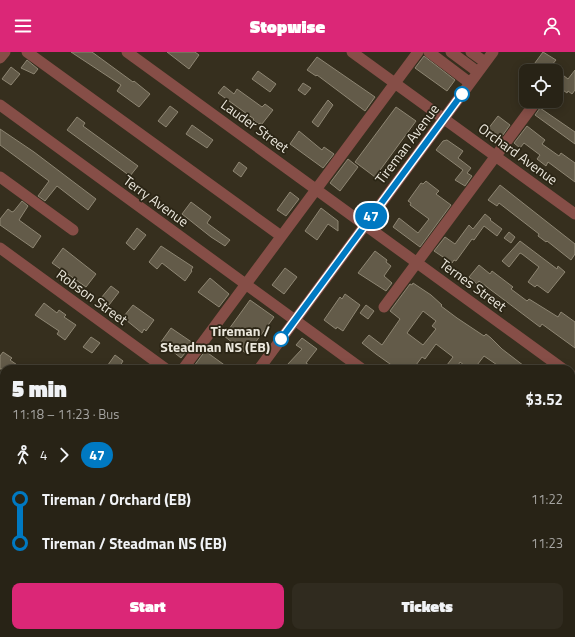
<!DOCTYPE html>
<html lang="en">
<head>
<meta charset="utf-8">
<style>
	:root { --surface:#282316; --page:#302b1f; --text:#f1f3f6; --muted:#a5a4a1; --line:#444035; --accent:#db2777 }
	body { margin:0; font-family:"Titillium Web",sans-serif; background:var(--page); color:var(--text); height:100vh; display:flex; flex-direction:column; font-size:15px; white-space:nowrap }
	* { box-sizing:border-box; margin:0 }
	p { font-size:13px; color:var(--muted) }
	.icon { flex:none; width:22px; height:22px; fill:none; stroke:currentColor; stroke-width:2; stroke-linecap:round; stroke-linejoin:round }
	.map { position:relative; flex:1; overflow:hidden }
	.details { position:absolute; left:0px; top:313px; width:575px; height:272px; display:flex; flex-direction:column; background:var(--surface); border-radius:12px 12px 0 0; box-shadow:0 2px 10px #0003,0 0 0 1px var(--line) }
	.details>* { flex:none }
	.badge { padding:0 8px; border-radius:13px; font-size:14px; line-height:26px }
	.fabs { position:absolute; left:519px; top:12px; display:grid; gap:8px }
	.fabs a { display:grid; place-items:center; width:44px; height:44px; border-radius:8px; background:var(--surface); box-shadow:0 2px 10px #0003,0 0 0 1px var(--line); font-size:20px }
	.map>.badge { position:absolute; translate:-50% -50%; box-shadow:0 0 0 2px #fff }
	.legs { display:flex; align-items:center; gap:6px; height:44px; padding:0 12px; font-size:13px }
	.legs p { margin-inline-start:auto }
	.headline { display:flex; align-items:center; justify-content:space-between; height:68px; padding:0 12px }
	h1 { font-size:22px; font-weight:800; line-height:30px }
	.cta { display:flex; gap:8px; margin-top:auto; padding:8px 12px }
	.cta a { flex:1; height:46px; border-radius:8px; background:var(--accent); color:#fff; font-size:16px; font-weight:800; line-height:46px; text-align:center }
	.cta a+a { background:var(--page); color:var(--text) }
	ul { padding:0 12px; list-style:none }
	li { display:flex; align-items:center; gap:14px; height:44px; font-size:15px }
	li i { display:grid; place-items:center; width:6px; height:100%; margin:0 5px; background:currentColor }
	li i::after { content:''; width:10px; height:10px; margin:-5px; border:3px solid; border-radius:50%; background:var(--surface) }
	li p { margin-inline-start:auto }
	li:first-child i { background:linear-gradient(#0000 50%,currentColor 0) }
	li:last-child i { background:linear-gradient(currentColor 50%,#0000 0) }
	header { display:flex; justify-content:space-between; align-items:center; height:52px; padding:0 12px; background:var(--accent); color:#fff; font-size:18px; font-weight:800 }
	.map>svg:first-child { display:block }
</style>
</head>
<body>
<header><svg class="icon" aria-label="menu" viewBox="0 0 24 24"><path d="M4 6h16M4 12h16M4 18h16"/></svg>Stopwise<svg class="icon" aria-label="person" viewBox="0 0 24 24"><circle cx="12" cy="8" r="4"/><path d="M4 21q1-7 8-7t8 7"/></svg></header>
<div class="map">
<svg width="575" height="585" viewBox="0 0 575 585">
	<rect width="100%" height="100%" fill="#362f1e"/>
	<!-- building -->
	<path fill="#635b49" stroke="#8e8673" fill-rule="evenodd" d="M71 0H92L133 30 134 29 150 42 139 55 117 39 121 33Z
		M167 0H195L199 3 189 17Z
		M543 0 556 8 551 14 568 27 575 18V38L572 42 568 39 567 41 556 33V19H529Z
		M424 4 455 28 447 39 415 16Z
		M317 5 375 45 365 59 317 23 316 24 307 18Z
		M27 8 38 17 34 22 21 16Z
		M11 15 20 22 11 33 2 27Z
		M258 19 276 32 270 40 252 27Z
		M303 31 311 36 305 43 298 38Z
		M224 34 234 42 237 37 262 55 265 52 273 58 262 72 260 71 259 72 253 68 254 67 218 41Z
		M328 48 333 53 318 75 312 70Z
		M170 54 178 60 166 75 158 69Z
		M396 55 416 69 375 125 355 110Z
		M540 56 575 80V92L535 63Z
		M498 64 510 73 500 87 488 77Z
		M77 65 85 71 83 74 138 114 130 124 67 78Z
		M192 73 213 88 207 96 186 82Z
		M527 74 545 88 542 92 559 104 561 101 575 111V130L548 110 546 114 537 107 540 103 524 91 520 96 514 91Z
		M0 77 34 100 96 147 88 158 57 134 45 149 38 144 49 129 0 93Z
		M299 79 322 98 324 95 334 102 323 116 290 92Z
		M447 88 463 99 458 106 471 116 467 121 472 124 465 134 455 128 463 118 436 98 443 89Z
		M348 107 358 115 340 139 330 131Z
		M239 110 247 116 241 125 233 119Z
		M426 129 439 139 436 142 451 153 420 195 393 175 399 166 418 181 429 167 410 153 411 151 408 149 421 131 423 132Z
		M500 133 575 192V202L571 208 547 189 546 190 538 184 539 182 499 151 497 154 488 148Z
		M290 140 299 147 286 164 277 158Z
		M22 149 28 154 19 168 41 184 33 196 0 173V167L8 157 12 160 14 159Z
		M191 150 211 165 207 171 230 188 225 194 211 185 182 162Z
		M321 156 338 169V179L328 172 317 188 305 179Z
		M485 162 491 167 490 168 502 177 497 184 484 174 474 188 472 187 456 209 454 208 452 211 434 199 445 185 455 192 469 173 473 177Z
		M137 176 146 183 134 198 126 191Z
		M509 180 515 185 511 191 504 186Z
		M520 189 557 217 558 214 565 220 548 241 537 233 535 235 528 230 539 215 522 202 520 201 509 215 502 209Z
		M161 194 193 215 191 218 192 219 185 229 162 211 157 217 149 210Z
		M63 196 96 222 86 235 52 211Z
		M375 199 387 208 386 210 391 214 384 224 392 231 386 239 358 221Z
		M479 213 490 222 492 219 513 235 511 237 527 249 529 247 558 265 561 260 575 270V296L542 272 540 275 479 229 477 232 469 225Z
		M285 216 297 225 284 242 272 233Z
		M210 226 229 242 219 255 198 240Z
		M413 231 431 243 442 253 441 254 457 266 484 284 486 282 491 286 502 297 528 317H503L484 304 474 317H469L460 310 456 317H444L453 305 436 292 425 307 422 305 413 317H397L376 302 362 291 369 283 382 293 400 267 390 259 410 232 412 233ZM423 259 436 269 432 274 436 277 423 293 407 281Z
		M111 234 119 240 109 253 101 246Z
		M345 242 360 253 343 279 337 275 336 277 324 268 340 245 342 247Z
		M250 248 274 265 247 302 224 284Z
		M44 251 57 261 59 258 66 263 64 265 76 273 65 288 57 282 59 279 35 263Z
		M133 253 154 268 146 279 144 277 142 281 126 268 127 267 124 264Z
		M366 253 374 259 368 267 360 261Z
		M171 276 193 291 181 306 161 290Z
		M91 285 100 291 92 301 83 295Z
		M302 286 317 297 306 311 315 317H292L287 313 302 297 296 293Z
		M205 299 230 317H199L194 314Z
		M3 300 12 306 10 308 23 317H0V304Z
		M115 303 123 309 118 317H105Z"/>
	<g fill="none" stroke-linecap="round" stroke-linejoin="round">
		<!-- minor -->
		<path stroke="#864e47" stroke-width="11" d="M27 0 281 184
			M127 0 563 317
			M352 0 575 162
			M429 0 470 31
			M451 0 478 20
			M471 0 485 10
			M0 6 5 0
			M0 53 362 317
			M0 125 73 178
			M0 196 166 317
			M384 255 535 51
			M183 317 418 0
			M259 317 493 0
			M571 323 575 326
			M0 347 4 349
			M571 373 575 368
			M571 468 575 471
			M0 497 4 499
			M0 565 4 559
			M118 581 123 585
			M325 581 331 585
			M529 581 534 585
			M60 585 63 581
			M139 585 142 581
			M415 585 418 581"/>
	</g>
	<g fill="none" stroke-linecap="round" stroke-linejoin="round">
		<!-- line-1 casing -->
		<g stroke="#fff" stroke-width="9">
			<path id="line-1" d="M281 287 462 42"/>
		</g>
		<!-- line-1 -->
		<use href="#line-1" stroke="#0079c2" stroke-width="6"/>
	</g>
	<!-- markers -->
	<g fill="#fff" stroke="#0079c2" stroke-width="2">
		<circle cx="462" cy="42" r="7"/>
		<circle cx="281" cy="287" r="7"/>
	</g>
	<g text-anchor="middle" stroke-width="3.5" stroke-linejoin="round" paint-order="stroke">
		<!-- street labels -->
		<g font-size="14" fill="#ebe7dc" stroke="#2b2515">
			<text transform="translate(255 74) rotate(36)" y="5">Lauder Street</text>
			<text transform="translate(407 92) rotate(-53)" y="5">Tireman Avenue</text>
			<text transform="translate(518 102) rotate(36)" y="5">Orchard Avenue</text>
			<text transform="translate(156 149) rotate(36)" y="5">Terry Avenue</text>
			<text transform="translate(473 233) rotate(36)" y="5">Ternes Street</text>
			<text transform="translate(92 245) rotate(36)" y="5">Robson Street</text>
		</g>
		<!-- stop labels -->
		<g font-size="14" font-weight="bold" fill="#ebe7dc" stroke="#2b2515" text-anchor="end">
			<text x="270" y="284">Tireman /<tspan x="270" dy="16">Steadman NS (EB)</tspan></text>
		</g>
	</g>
</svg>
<div class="fabs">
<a><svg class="icon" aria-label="locate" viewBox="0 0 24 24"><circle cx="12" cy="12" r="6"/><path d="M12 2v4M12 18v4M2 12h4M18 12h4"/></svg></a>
</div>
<b class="badge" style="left:371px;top:164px;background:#0079c2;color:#fff">47</b>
<section class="details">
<div class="headline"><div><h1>5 min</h1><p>11:18 – 11:23 · Bus</p></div><b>$3.52</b></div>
<div class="legs"><svg class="icon" aria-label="walk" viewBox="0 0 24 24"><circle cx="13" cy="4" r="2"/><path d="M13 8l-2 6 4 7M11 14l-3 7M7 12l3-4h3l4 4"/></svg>4<svg class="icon" aria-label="forward" viewBox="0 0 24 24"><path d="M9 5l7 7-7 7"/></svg><b class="badge" style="background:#0079c2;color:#fff">47</b></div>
<ul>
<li><i style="color:#0079c2"></i><b>Tireman / Orchard (EB)</b><p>11:22</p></li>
<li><i style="color:#0079c2"></i><b>Tireman / Steadman NS (EB)</b><p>11:23</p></li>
</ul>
<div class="cta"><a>Start</a><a>Tickets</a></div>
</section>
</div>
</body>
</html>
